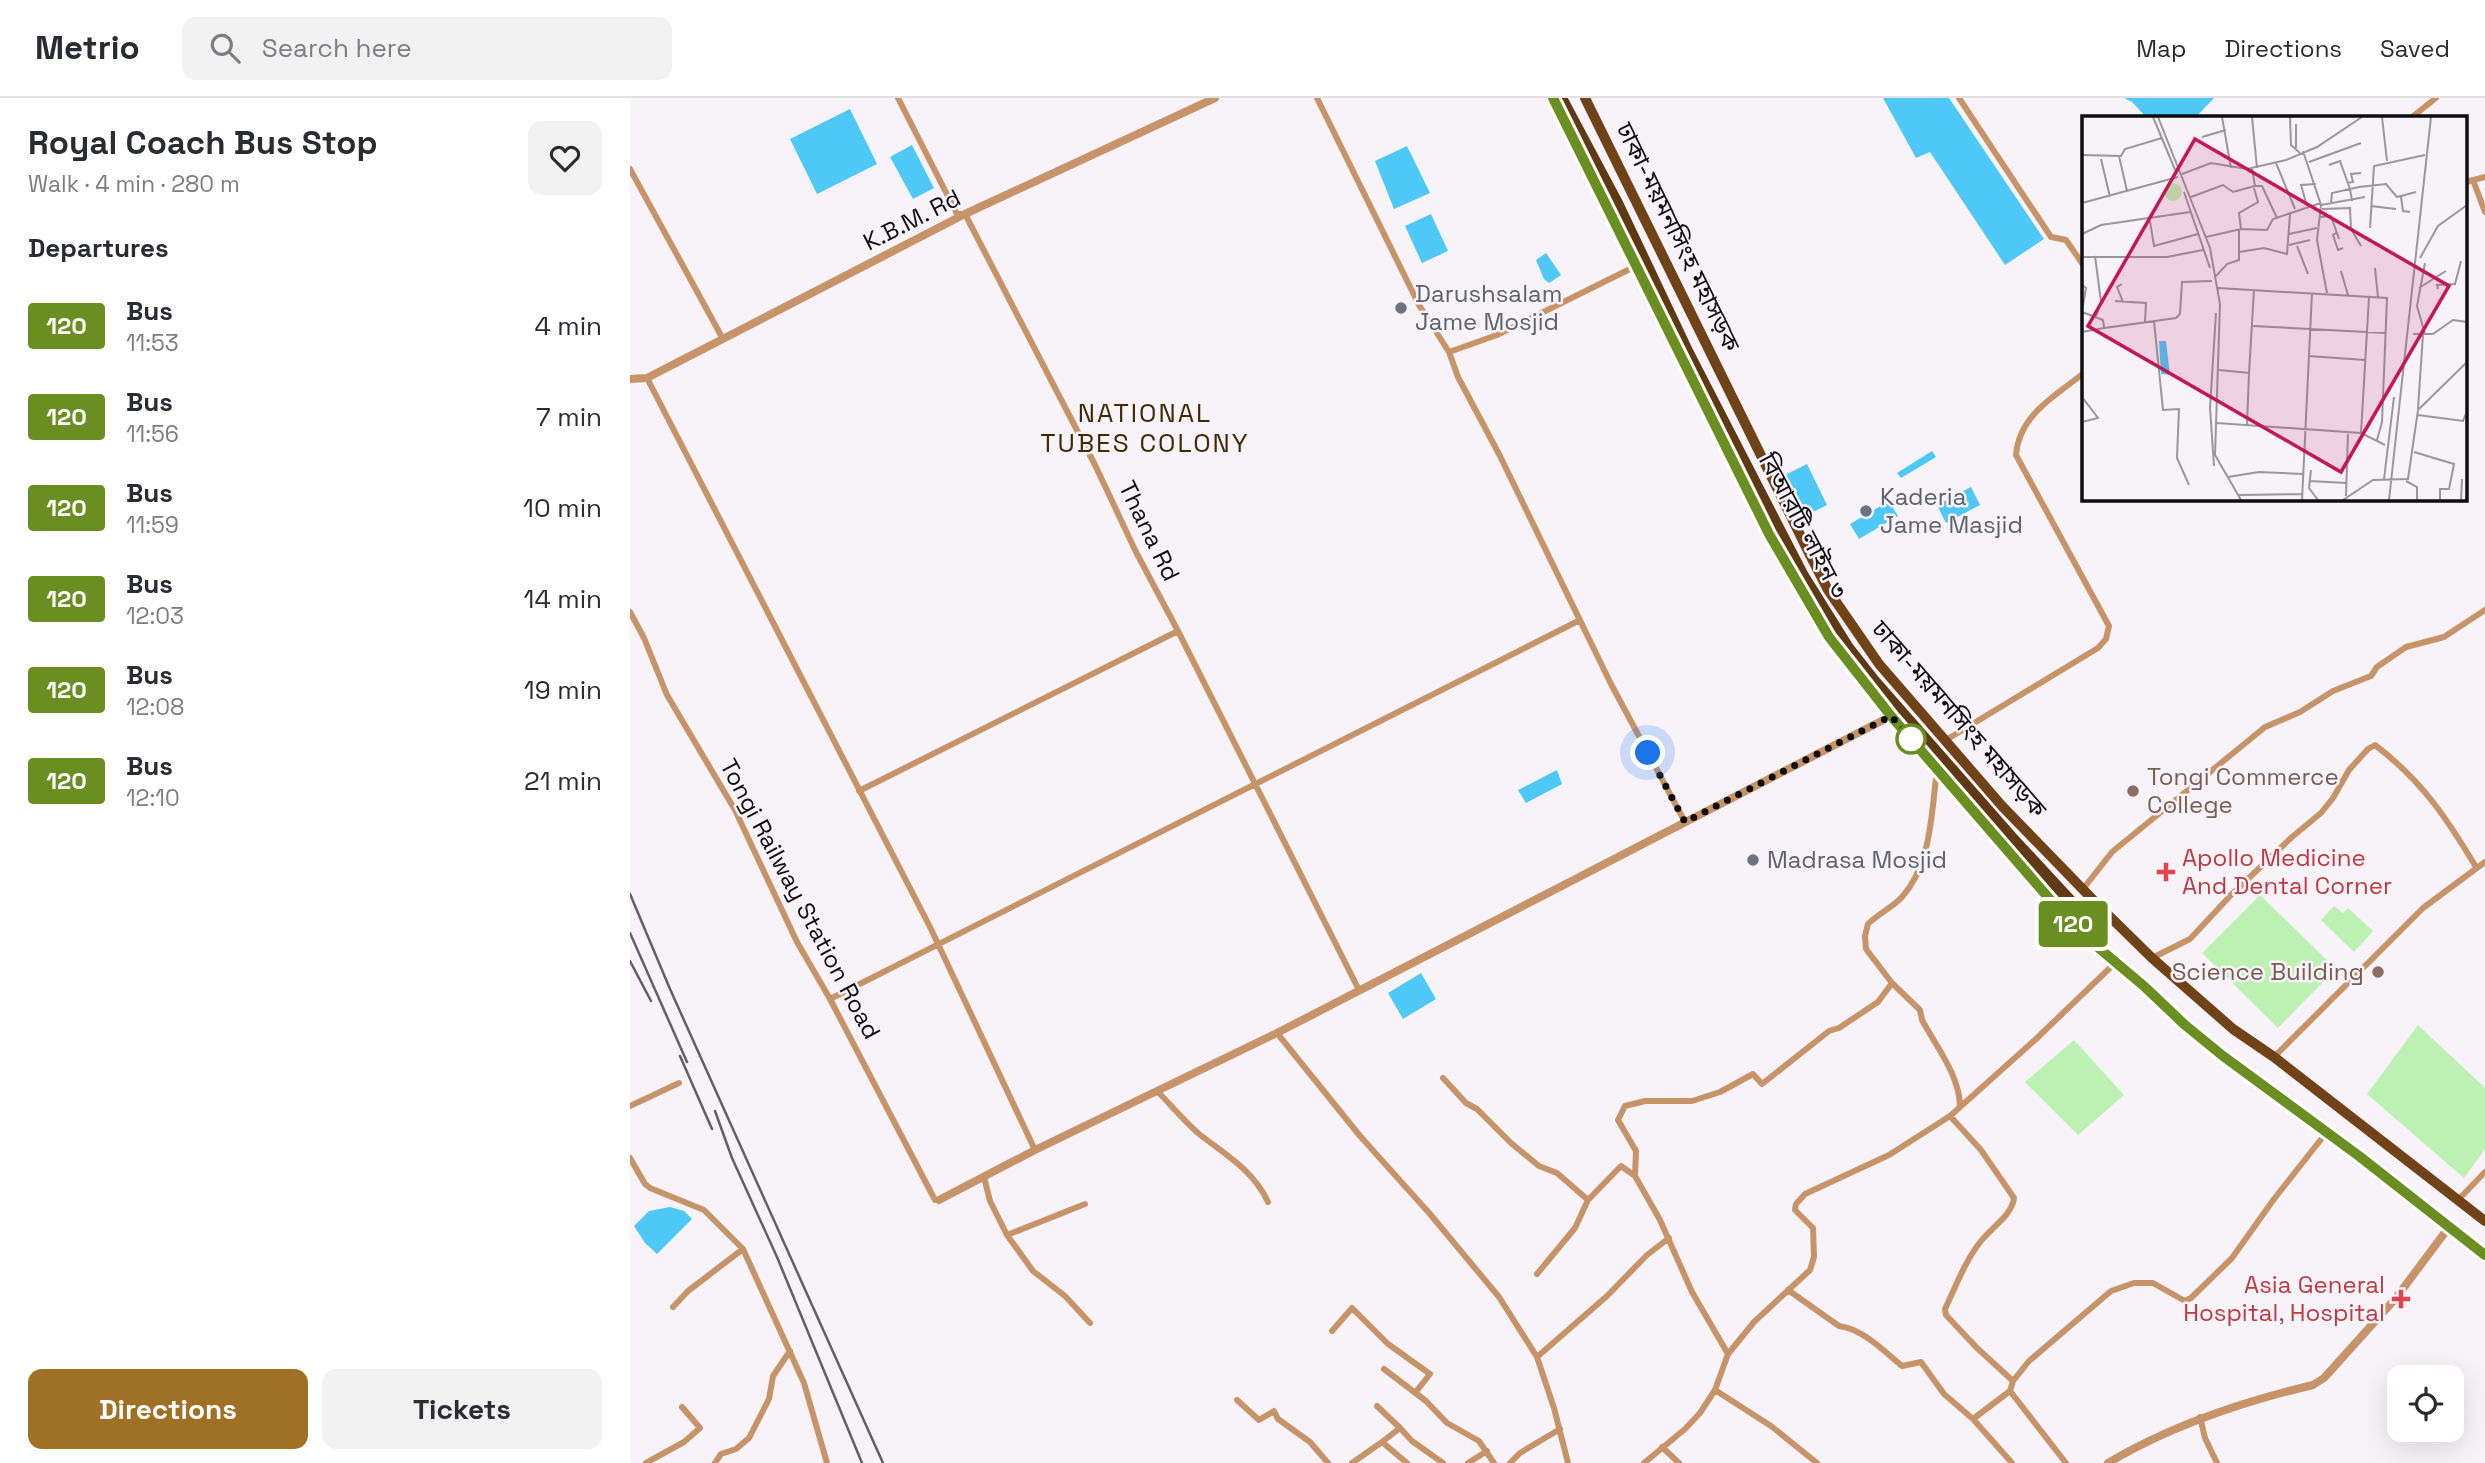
<!DOCTYPE html>
<html lang="en">
<head>
<meta charset="utf-8">
<style>
	:root { --surface:#fff; --page:#f2f2f3; --text:#2b2b33; --muted:#7c7c81; --line:#e1e1e2; --accent:#a07024 }
	body { margin:0; font-family:"Space Grotesk","Noto Sans Bengali",sans-serif; background:var(--page); color:var(--text); height:100vh; display:flex; flex-direction:column; font-size:26px; white-space:nowrap }
	* { box-sizing:border-box; margin:0 }
	p { font-size:23px; color:var(--muted) }
	.icon { flex:none; width:38px; height:38px; fill:none; stroke:currentColor; stroke-width:2; stroke-linecap:round; stroke-linejoin:round }
	.map { position:relative; flex:1; overflow:hidden }
	.panel { display:flex; flex-direction:column; background:var(--surface); width:630px }
	.panel>* { flex:none }
	.badge { padding:0 14px; border-radius:5px; font-size:24px; line-height:46px }
	.fabs { position:absolute; left:1757px; top:1267px; display:grid; gap:14px }
	.fabs a { display:grid; place-items:center; width:77px; height:77px; border-radius:14px; background:var(--surface); box-shadow:0 7px 28px #0002; font-size:35px }
	.you { position:absolute; width:35px; height:35px; margin:-18px; border:5px solid #fff; border-radius:50%; background:#1a73e8; box-shadow:0 0 0 10px #1a73e833 }
	.map>.badge { position:absolute; translate:-50% -50%; box-shadow:0 0 0 4px #fff }
	h2 { padding:0 28px; font-size:26px; line-height:63px }
	.round { display:grid; place-items:center; flex:none; width:74px; height:74px; border-radius:14px; background:var(--page) }
	.overview { display:flex; align-items:center; justify-content:space-between; height:119px; padding:0 28px }
	h1 { font-size:33px; font-weight:600; line-height:52px }
	.cta { display:flex; gap:14px; margin-top:auto; padding:14px 28px }
	.cta a { flex:1; height:80px; border-radius:14px; background:var(--accent); color:#fff; font-size:28px; font-weight:600; line-height:80px; text-align:center }
	.cta a+a { background:var(--page); color:var(--text) }
	ul { padding:0; list-style:none }
	li { display:flex; align-items:center; gap:21px; height:91px; padding:0 28px }
	li div { flex:1 }
	li b { display:block; font-size:26px }
	li em { font-style:normal }
	li .badge { min-width:77px; font-weight:700; text-align:center }
	header { display:flex; align-items:center; gap:42px; box-sizing:border-box; height:98px; padding:0 35px; background:var(--surface); border-bottom:2px solid var(--line) }
	header strong { font-size:33px }
	nav { display:flex; gap:38px; margin-inline-start:auto; font-size:24px }
	.search { width:490px; height:63px; background:var(--page); display:flex; align-items:center; gap:18px; box-sizing:border-box; padding:0 24px; border-radius:14px; color:var(--muted); font-size:26px }
	main { display:flex; flex:1; min-height:0 }
	.map>svg:first-child { display:block }
</style>
</head>
<body>
<header>
<strong>Metrio</strong>
<div class="search"><svg class="icon" aria-label="search" viewBox="0 0 24 24"><circle cx="10" cy="10" r="6"/><path d="M15 15l6 6"/></svg>Search here</div>
<nav><a>Map</a><a>Directions</a><a>Saved</a></nav>
</header>
<main>
<section class="panel">
<div class="overview"><div><h1>Royal Coach Bus Stop</h1><p>Walk · 4 min · 280 m</p></div><a class="round"><svg class="icon" aria-label="heart" viewBox="0 0 24 24"><path d="M12 20l-8-8c-3-5 5-10 8-4 3-6 11-1 8 4z"/></svg></a></div>
<h2>Departures</h2>
<ul>
<li><span class="badge" style="background:#6b8e23;color:#fff">120</span><div><b>Bus</b><p>11:53</p></div><em>4 min</em></li>
<li><span class="badge" style="background:#6b8e23;color:#fff">120</span><div><b>Bus</b><p>11:56</p></div><em>7 min</em></li>
<li><span class="badge" style="background:#6b8e23;color:#fff">120</span><div><b>Bus</b><p>11:59</p></div><em>10 min</em></li>
<li><span class="badge" style="background:#6b8e23;color:#fff">120</span><div><b>Bus</b><p>12:03</p></div><em>14 min</em></li>
<li><span class="badge" style="background:#6b8e23;color:#fff">120</span><div><b>Bus</b><p>12:08</p></div><em>19 min</em></li>
<li><span class="badge" style="background:#6b8e23;color:#fff">120</span><div><b>Bus</b><p>12:10</p></div><em>21 min</em></li>
</ul>
<div class="cta"><a>Directions</a><a>Tickets</a></div>
</section>
<div class="map">
<svg width="1855" height="1365" viewBox="0 0 1855 1365">
	<rect width="100%" height="100%" fill="#f7f3f9"/>
	<!-- green -->
	<path fill="#bdf1b3" d="M1630 797 1706 871 1648 930 1572 855Z
		M1704 808 1713 815 1718 810 1743 833 1724 854 1691 822Z
		M1788 927 1855 990V1051L1834 1080 1737 996Z
		M1444 942 1494 997 1448 1037 1395 984Z"/>
	<!-- water -->
	<path fill="#4ec8f7" d="M1253 0H1319L1414 141 1375 167 1300 54 1286 60Z
		M1494 0H1584L1566 19H1516L1502 4Z
		M220 11 247 66 187 96 160 41Z
		M282 47 304 90 283 101 260 59Z
		M777 48 800 95 764 111 745 63Z
		M801 116 818 153 792 165 775 128Z
		M916 155 931 177 919 185 914 181 906 162Z
		M1302 353 1306 359 1271 380 1267 375Z
		M1177 366 1197 407 1169 421 1149 380Z
		M1341 389 1350 407 1316 425 1307 407Z
		M1259 403 1268 418 1229 441 1220 426Z
		M927 672 932 686 896 705 888 692Z
		M791 875 806 901 773 921 758 895Z
		M40 1109 54 1113 62 1121 27 1156 15 1145 4 1128 19 1113Z"/>
	<g fill="none" stroke-linecap="round" stroke-linejoin="round">
		<!-- minor -->
		<path stroke="#c7946a" stroke-width="6" d="M268 0 327 116H335L466 369 506 454 548 533 729 892
			M687 0 789 207 819 254
			M1329 0 1421 139 1436 142 1454 168
			M1782 19 1806 0
			M0 71 93 241
			M1843 82 1855 114
			M1836 84 1855 79
			M1006 168 867 237 819 254 828 279 870 358 981 586 1055 724
			M17 280 300 829 405 1052
			M0 514 14 540 37 597 105 712 167 844 200 901 305 1102H309
			M1316 642 1468 550 1476 541 1479 528 1386 357C1389 317 1425 298 1454 275
			M1307 673C1301 715 1302 765 1272 799 1263 809 1248 816 1238 826L1235 838 1236 851 1262 885 1290 912 1292 922C1306 948 1330 978 1330 1009
			M229 693 548 533
			M1453 791 1482 754 1635 629 1670 614 1703 593 1741 578 1747 569 1776 549 1814 539 1855 512
			M1522 860 1560 841 1601 797 1662 739 1691 715 1703 700 1719 672 1738 651 1745 647C1792 683 1816 719 1846 769
			M200 901 950 522
			M647 935 730 1038 800 1116 869 1199 907 1259 924 1310 938 1365
			M1644 959 1793 810 1855 764
			M813 980 836 1005 847 1011 881 1045 909 1068 927 1075 958 1102
			M527 993C541 1007 554 1023 569 1036 596 1057 623 1072 638 1104
			M0 1008 49 985
			M1320 1018 1351 1052 1384 1100C1382 1117 1362 1129 1351 1143 1335 1163 1326 1188 1315 1211L1316 1217 1346 1249 1383 1283
			M0 1060 15 1086 20 1090 74 1112 113 1151 174 1285 197 1365
			M354 1079 360 1103 377 1137 403 1173 435 1198 460 1225
			M1828 1102 1855 1074
			M377 1137 455 1106
			M907 1176 945 1130 958 1102 991 1068 1005 1078
			M1158 1192 1209 1228C1233 1231 1254 1253 1272 1268L1291 1264 1314 1296 1343 1321 1380 1293 1436 1365
			M43 1209 58 1193 113 1151
			M702 1233 722 1210 758 1246 800 1276 785 1295
			M1098 1256 1062 1194 1030 1122 1005 1078 1006 1053 988 1022 995 1008 1015 1003H1062L1090 994 1123 976 1132 986 1199 933 1209 930 1248 904 1262 885
			M907 1259 977 1198 1017 1157 1039 1140
			M754 1271 796 1303 817 1325 849 1343 864 1365
			M1085 1292 1141 1328 1187 1365
			M1380 1293 1383 1283 1399 1263 1481 1193 1504 1185H1523L1555 1203 1561 1200 1602 1160 1644 1101 1696 1035
			M607 1302 629 1322 644 1313 648 1321 680 1344 698 1365
			M747 1308 770 1330
			M1570 1319 1575 1340 1587 1365
			M1343 1321 1382 1365
			M752 1344 770 1330 782 1343 813 1365
			M1032 1349 1049 1365
			M16 1365 54 1344 70 1330 52 1309
			M85 1365 91 1356 106 1351 119 1340 139 1301 143 1278 160 1253
			M722 1365 752 1344 777 1365
			M838 1365 857 1353
			M880 1365 890 1355 930 1331
			M1014 1365 1055 1331 1070 1315 1085 1292 1098 1256 1124 1224 1180 1172 1184 1159 1183 1130 1165 1112 1166 1106 1175 1096 1259 1057 1320 1018 1406 941 1485 865"/>
		<!-- tertiary -->
		<path stroke="#c7946a" stroke-width="8" d="M0 281 17 280 335 116 585 0
			M309 1102 405 1052 647 935 1261 618
			M1478 1365C1542 1327 1611 1304 1683 1287L1694 1280 1766 1200 1819 1129"/>
		<!-- trunk -->
		<path stroke="#704217" stroke-width="10" d="M923 0 1138 436 1199 539 1261 618 1430 813 1555 927 1593 958 1625 979 1855 1157
			M955 0 1178 453 1198 492 1249 566 1372 708 1470 809 1522 860 1603 931 1644 959 1855 1123"/>
		<!-- motorway -->
		<path stroke="#5f3814" stroke-width="12" d="M931 0 987 105 1058 255 1173 478"/>
		<!-- rail -->
		<path stroke="#626063" stroke-width="2.5" d="M0 796 40 891 253 1365
			M0 835 57 964
			M0 863 21 903
			M50 958 82 1031
			M85 1013 102 1060 147 1159 232 1365"/>
		<!-- motorway-bridge -->
		<path stroke="#5f3814" stroke-width="12" d="M1173 478 1218 550 1244 583 1381 739 1458 822"/>
	</g>
	<g fill="none" stroke-linecap="round" stroke-linejoin="round">
		<!-- line casing -->
		<g stroke="#fff" stroke-width="16">
			<path id="line" d="M923 0 1139 436 1199 539 1261 618 1430 813 1464 846 1515 889 1555 927 1593 958 1729 1058 1855 1157"/>
		</g>
		<!-- line -->
		<use href="#line" stroke="#6b8e23" stroke-width="10"/>
		<!-- walk -->
		<path stroke="#0e0d0f" stroke-width="7" stroke-dasharray="0 12.6" d="M1018 655 1055 724 1261 618 1281 641"/>
	</g>
	<!-- markers -->
	<g fill="#6b7280" stroke="#f7f3f9" stroke-width="2.5">
		<circle cx="771" cy="210" r="7"/>
		<circle cx="1236" cy="413" r="7"/>
		<circle cx="1123" cy="762" r="7"/>
	</g>
	<circle fill="#fff" stroke="#6b8e23" stroke-width="3.5" cx="1281" cy="641" r="14"/>
	<g fill="#8d6e63" stroke="#f7f3f9" stroke-width="2.5">
		<circle cx="1503" cy="693" r="7"/>
		<circle cx="1748" cy="874" r="7"/>
	</g>
	<g fill="#e0444e" stroke="#f7f3f9" stroke-width="2.5">
		<path d="M1532.5 763.5h7v7h7v7h-7v7h-7v-7h-7v-7h7z"/>
		<path d="M1767.5 1190.5h7v7h7v7h-7v7h-7v-7h-7v-7h7z"/>
	</g>
	<g text-anchor="middle" stroke-width="5" stroke-linejoin="round" paint-order="stroke">
		<!-- street labels -->
		<g font-size="24" fill="#0e0d0f" stroke="#f7f3f9">
			<text transform="translate(282 122) rotate(-27)" y="8">K.B.M. Rd</text>
			<text transform="translate(1048 139) rotate(64)" y="8">ঢাকা-ময়মনসিংহ মহাসড়ক</text>
			<text transform="translate(1173 428) rotate(62)" y="8">বিআরটি লাইন ৩</text>
			<text transform="translate(519 433) rotate(64)" y="8">Thana Rd</text>
			<text transform="translate(1329 621) rotate(49)" y="8">ঢাকা-ময়মনসিংহ মহাসড়ক</text>
			<text transform="translate(170 801) rotate(62)" y="8">Tongi Railway Station Road</text>
		</g>
		<!-- worship labels -->
		<g font-size="24" fill="#5b616d" stroke="#f7f3f9" text-anchor="start">
			<text x="785" y="204">Darushsalam<tspan x="785" dy="28">Jame Mosjid</tspan></text>
			<text x="1250" y="407">Kaderia<tspan x="1250" dy="28">Jame Masjid</tspan></text>
			<text x="1137" y="770">Madrasa Mosjid</text>
		</g>
		<!-- education labels -->
		<g font-size="24" fill="#785e54" stroke="#f7f3f9" text-anchor="start">
			<text x="1517" y="687">Tongi Commerce<tspan x="1517" dy="28">College</tspan></text>
			<text x="1734" y="882" text-anchor="end">Science Building</text>
		</g>
		<!-- health labels -->
		<g font-size="24" fill="#be3a42" stroke="#f7f3f9" text-anchor="start">
			<text x="1552" y="768">Apollo Medicine<tspan x="1552" dy="28">And Dental Corner</tspan></text>
			<text x="1755" y="1195" text-anchor="end">Asia General<tspan x="1755" dy="28">Hospital, Hospital</tspan></text>
		</g>
		<!-- neighbourhood labels -->
		<g font-size="26" letter-spacing="2" fill="#402904" stroke="#f7f3f9">
			<text x="515" y="324">NATIONAL<tspan x="515" dy="30">TUBES COLONY</tspan></text>
		</g>
	</g>
	<!-- overview -->
	<g transform="translate(1452 18)">
		<rect width="385" height="385" fill="#f7f3f9"/>
		<path d="M82 76a9 9 0 1 1 18 0a9 9 0 1 1-18 0Z" fill="#bdf1b3"/>
		<path d="M77 225H84L88 259 79 258Z" fill="#4ec8f7"/>
		<path fill="none" stroke="#9a979b" stroke-width="2" d="M71 1 94 56M76 1 128 132 138 188 133 339 159 384M140 1 149 52M170 1 175 52M208 1 209 29 218 37M300 1 305 45M214 8V32M120 21 144 14M221 35 239 89 235 124 245 177M0 39 39 40 43 33 80 22M37 40 45 75M19 43 28 81M227 46 279 27M194 47 213 93M247 49 258 45 268 73 250 77 249 87M170 52 173 70H180L195 102M100 58 129 47 165 53 204 44 235 31 280 1M265 67 271 66 269 58 279 57M102 76 128 152M109 81 141 69 151 76 173 70M319 81 321 95 328 96M270 85 268 73 277 71 304 68 315 81 334 76M0 87 96 61M239 89 283 81M225 90 219 69 234 68M289 90 314 93M240 93 268 92 269 113 279 130M237 101 249 100 257 123M68 105 72 130 116 118M288 112 292 50 343 39M159 113 157 97 176 86 172 72M254 117 251 119 256 134 261 132M0 118 19 109 108 96M207 118 235 112M124 121 159 113 185 114 191 103 239 87M207 129 228 124M215 130 226 158M157 136 182 132 205 138 208 98M13 140 19 186 14 200M0 141H85L121 134M338 142 356 110 385 89M343 147 335 190 343 218M293 152 296 181M259 155 266 179M134 160 145 148 157 144V113M40 168 35 171 41 186M136 172 305 182 300 306 295 324M337 172 364 155M356 173 355 169 373 168 379 145M33 185 64 187 63 206M0 195 4 172 0 169M0 196 21 204 22 212 94 202 98 198 100 166 130 165M72 205 81 294 97 293 95 342 107 369M171 210 303 217M0 216 22 212M331 218H351L371 204 385 206M226 240 283 244M137 254 167 257 172 174M0 281 16 302 0 306M336 293 341 218M336 299 381 305 385 295M135 307 279 317 303 329M165 309 167 257M279 317 287 181M332 336 372 348 367 373H358V384M132 350 128 292 134 197M229 354 227 372 236 384M146 361 177 356 221 358M302 363 312 281M228 365 264 367M324 365 335 371V384M157 379 221 378M264 380 266 316M220 384 230 177M261 384 291 364 326 363 336 294 385 246M307 384 349 1M379 384 380 363"/>
		<path fill="#c2185b" fill-opacity="0.15" stroke="#c2185b" stroke-width="3.5" d="M113 23 367 170 259 356 6 210Z"/>
		<rect width="385" height="385" fill="none" stroke="#0e0d0f" stroke-width="3.5"/>
	</g>
</svg>
<div class="fabs">
<a><svg class="icon" aria-label="locate" viewBox="0 0 24 24"><circle cx="12" cy="12" r="6"/><path d="M12 2v4M12 18v4M2 12h4M18 12h4"/></svg></a>
</div>
<div class="you" style="left:1018px;top:655px"></div>
<b class="badge" style="left:1443px;top:826px;background:#6b8e23;color:#fff">120</b>
</div>
</main>
</body>
</html>
